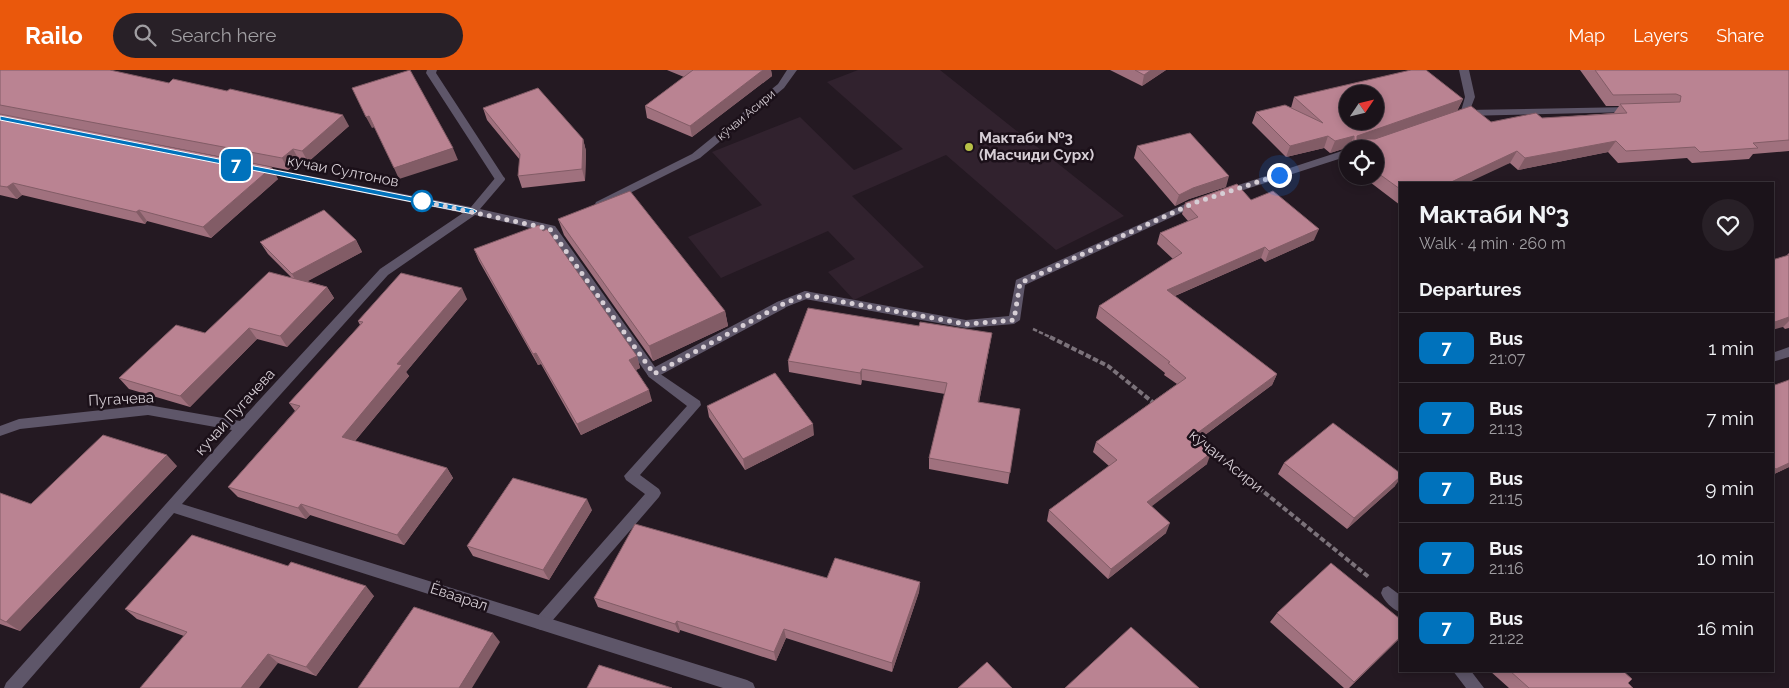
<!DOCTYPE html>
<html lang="en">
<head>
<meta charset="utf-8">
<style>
	:root { --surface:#1b131a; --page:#282027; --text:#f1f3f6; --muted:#a09ea2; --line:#393239; --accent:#ea580c }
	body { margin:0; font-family:Raleway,sans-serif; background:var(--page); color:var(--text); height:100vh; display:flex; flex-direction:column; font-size:19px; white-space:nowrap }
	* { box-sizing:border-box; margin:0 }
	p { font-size:16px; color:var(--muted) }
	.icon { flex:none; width:28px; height:28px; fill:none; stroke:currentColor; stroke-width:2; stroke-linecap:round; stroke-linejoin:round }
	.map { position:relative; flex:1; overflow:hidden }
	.details { position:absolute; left:1399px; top:112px; width:375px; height:490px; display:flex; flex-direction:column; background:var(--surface); border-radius:0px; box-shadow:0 2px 8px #0003,0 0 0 1px var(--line) }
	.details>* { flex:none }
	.badge { padding:0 10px; border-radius:8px; font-size:18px; line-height:32px }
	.needle { width:32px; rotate:55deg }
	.controls { position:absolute; left:1339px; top:15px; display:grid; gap:10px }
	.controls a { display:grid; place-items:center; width:45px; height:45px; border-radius:50%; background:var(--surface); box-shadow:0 2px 8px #0003,0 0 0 1px var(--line); font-size:25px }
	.you { position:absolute; width:25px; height:25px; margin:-12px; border:4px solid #fff; border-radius:50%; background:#1a73e8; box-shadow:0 0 0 8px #1a73e833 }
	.map>.badge { position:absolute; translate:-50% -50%; box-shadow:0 0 0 2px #fff }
	h2 { padding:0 20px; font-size:19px; line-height:45px }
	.round { display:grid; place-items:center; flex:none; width:52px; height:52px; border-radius:26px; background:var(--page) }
	.overview { display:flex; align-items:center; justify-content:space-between; height:85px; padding:0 20px }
	h1 { font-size:24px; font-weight:700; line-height:38px }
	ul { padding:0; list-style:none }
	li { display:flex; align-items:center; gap:15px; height:70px; padding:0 20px; border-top:1px solid var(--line) }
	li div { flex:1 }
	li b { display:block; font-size:19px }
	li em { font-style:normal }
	li .badge { min-width:55px; font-weight:700; text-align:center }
	header { display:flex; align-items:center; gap:30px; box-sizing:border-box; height:70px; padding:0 25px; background:var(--accent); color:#fff }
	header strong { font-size:24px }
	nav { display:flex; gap:28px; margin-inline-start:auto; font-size:18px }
	.search { width:350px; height:45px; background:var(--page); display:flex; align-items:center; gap:12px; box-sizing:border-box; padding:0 18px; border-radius:28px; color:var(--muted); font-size:19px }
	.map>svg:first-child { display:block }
</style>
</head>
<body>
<header>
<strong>Railo</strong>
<div class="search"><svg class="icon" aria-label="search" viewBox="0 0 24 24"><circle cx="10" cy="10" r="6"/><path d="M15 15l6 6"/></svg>Search here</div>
<nav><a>Map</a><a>Layers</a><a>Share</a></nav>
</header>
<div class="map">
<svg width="1789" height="618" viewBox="0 0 1789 618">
	<rect width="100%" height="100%" fill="#241922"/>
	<!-- built -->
	<path fill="#31222e" d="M858 0H940L1124 146 1056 180 946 85 852 126 924 197 854 230 828 202 855 189 828 161 721 208 688 167 762 135 712 82 800 47 854 100 903 79 827 12Z"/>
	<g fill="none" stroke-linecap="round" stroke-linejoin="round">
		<!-- path-far1 -->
		<path stroke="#7b727a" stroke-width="2.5" stroke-dasharray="4.5 2" stroke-linecap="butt" d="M1033 259 1052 268"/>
		<!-- path -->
		<path stroke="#7b727a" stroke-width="4" stroke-dasharray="5.5 2.5" stroke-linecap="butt" d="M1050 267 1108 296 1155 334
			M1196 367 1370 508"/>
		<!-- service -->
		<path fill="#5e5669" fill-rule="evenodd" d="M427 0H437L436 3 505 109 504 111H496L426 3Z
			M787 0H797L784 18 700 88 604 136H596L595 134 596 132 692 84 778 14Z
			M1459 0H1469L1475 27 1468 45 1456 49 1451 46 1461 41 1465 27Z
			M1348 79V86L1228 125H1220L1219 123 1220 121Z"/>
		<!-- pedestrian -->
		<path fill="#5e5669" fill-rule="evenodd" d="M805 221 809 222 811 225 809 228 781 239 775 235 777 232Z
			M653 299 700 331 701 335 640 405 659 419 661 423 659 427 546 558 541 560 536 558 533 553 536 548 645 424 626 410 624 406 687 336 649 307 647 304 649 301Z"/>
		<!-- minor -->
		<path fill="#5e5669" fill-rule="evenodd" d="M1630 37 1633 38V42L1465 46 1460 43 1465 40Z
			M258 96 471 137 496 107H504L505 109 504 111 480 139 555 156 655 297 777 232 781 231 787 235 785 238 653 309 649 307 547 162 475 145 388 205 182 434 747 610 753 613 755 618H723L174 443 22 618H4L6 613 232 360 148 345 20 359 0 366V356L19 349 148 335 240 351 380 199 463 143 254 101 253 99 254 97Z
			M1194 130 1199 133 1198 135 1025 215 1020 250 1014 254 966 258 805 229 799 225 805 221 966 250 1009 246 1016 210Z
			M1789 277V287L1772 292V283Z
			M1388 516 1400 525V542C1392 539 1384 531 1381 523L1383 518Z
			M1453 601H1471L1484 618H1466Z"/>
	</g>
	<!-- wall -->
	<path fill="#a0717e" d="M0 0 349 56 308 92 299 90 288 100 134 70 278 109 211 168 147 151 145 154 22 125 17 129 0 125Z
		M667 0H771L772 6 692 67 647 48 645 36 684 7Z
		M1110 0H1166L1142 16Z
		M1580 0H1789V81L1753 84 1749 89 1692 93 1687 88 1618 93 1608 82 1518 100 1510 93 1400 114V135L1362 106H1375V79H1348V96L1341 90 1345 79 1349 77 1330 83 1324 78 1286 87 1252 53 1256 42 1291 38 1294 27 1463 29 1457 41 1378 68 1491 52 1614 43 1619 36H1606Z
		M483 38 583 69 586 81 585 111 522 118 518 106 520 90 487 50Z
		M1137 76 1226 117 1189 129 1175 136 1134 88Z
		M1251 130 1314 170 1265 192 1261 188 1175 226 1277 304 1272 315 1197 371 1207 394 1151 436 1166 463 1108 509 1047 451 1049 440 1109 396 1093 382 1096 372 1177 314 1164 305 1165 303 1096 248 1099 236 1173 189 1157 174 1160 163 1188 151 1182 144 1185 133Z
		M558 149 725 241 728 256 653 291 564 165Z
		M543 161 637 286 640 298 636 300 652 331 581 365 541 294 538 295 479 191 474 179Z
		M356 170 362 182 307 211 327 217 334 228 287 277 257 269 190 337 129 319 119 308 205 263 291 207 268 184 260 172Z
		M1789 183V258L1785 259 1783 257 1787 185Z
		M467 229 406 302 409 306 355 371 447 398 453 408 404 475 310 445 306 449 238 427 228 417 295 341 289 333 360 255 358 251Z
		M919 256 992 263 990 274 979 332 1020 339 1008 414 929 399V388L945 324 862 310 861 315 789 302 788 291Z
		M1772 316 1789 397 1772 405Z
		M707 336 814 365 745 400 709 347Z
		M1284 393 1395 416 1347 459 1278 404Z
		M177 396 20 561 0 554V423L31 434Z
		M592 440 549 510 473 486 467 476Z
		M827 508 920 512 919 522 892 602 786 568 776 591 680 560 679 563 598 537 594 528Z
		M374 526 316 606 278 593 184 566 137 549 125 539Z
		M1277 543 1400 568 1349 618H1344L1270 552Z
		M1490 601H1623L1628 613 1633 618H1509Z"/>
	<!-- shaded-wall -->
	<path fill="#825c66" d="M763 0H771L772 6 692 67 690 56Z
		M1151 0H1166L1142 16 1144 5Z
		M1463 29 1457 41 1354 77 1357 66Z
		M343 45 349 56 308 92 302 81Z
		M369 46 375 57 372 58 366 47Z
		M1328 66 1324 78 1286 87 1290 76Z
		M1354 66 1349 77 1330 83 1335 71Z
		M583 69 586 81 585 111 582 99Z
		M1616 71 1608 82 1518 100 1525 88Z
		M453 78 458 90 399 109 394 98Z
		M293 79 299 90 288 100 282 88Z
		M1517 81 1510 93 1465 114H1447Z
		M272 97 278 109 211 168 203 157Z
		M1229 106 1226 117 1189 129 1175 136 1179 125 1193 118Z
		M13 113 22 125 17 129 7 117Z
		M139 140 147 151 145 154 136 142Z
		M1319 159 1314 170 1265 192 1269 181Z
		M356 170 362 182 299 216 292 204Z
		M1265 177 1261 188 1163 231 1167 220Z
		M327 217 334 228 287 277 280 266Z
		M462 218 467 229 406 302 409 306 349 378 342 367 397 294Z
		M725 241 728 256 653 291 649 276Z
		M1789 247V251L1783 257 1772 260V253Z
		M249 258 257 269 190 337 180 326Z
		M992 263 990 274 977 343 978 332Z
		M536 283 541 294 538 295 533 284Z
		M637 286 640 298 633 301 629 290Z
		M862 299V310L861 315 860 303Z
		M1277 304 1272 315 1187 378 1192 367Z
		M649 320 652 331 581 365 577 354Z
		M813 354 814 365 745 400 743 389Z
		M1211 383 1207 394 1143 443 1147 432Z
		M167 385 177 396 20 561 6 552Z
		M1789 393V397L1772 405V402L1776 399Z
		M447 398 453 408 404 475 397 465Z
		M1400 407V409L1395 416 1347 459 1354 448Z
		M587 429 592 440 549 510 543 500Z
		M301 434 310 445 306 449 298 438Z
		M1170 453 1166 463 1108 509 1111 499Z
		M920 512 919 522 892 602V593Z
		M366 516 374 526 316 606 306 597Z
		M677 551 680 560 679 563 675 554Z
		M784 559 786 568 776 591 774 582Z
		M493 563 500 572 472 618H459Z
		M1400 567V568L1349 618 1354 612Z
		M268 584 278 593 259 618H241Z"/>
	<!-- building -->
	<path fill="#ba8392" stroke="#825c66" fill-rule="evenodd" d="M0 0H110L169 13 173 9 227 21 230 19 343 45 302 81 293 79 282 88 0 35Z
		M410 0 453 78 394 98 369 46 366 47 352 18Z
		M692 0H763L690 56 645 36 693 0Z
		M1135 0H1151L1144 5Z
		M1411 0H1426L1463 29 1357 66V69H1375L1471 36 1491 52 1536 43 1542 48 1627 43 1620 34 1680 32 1681 26 1676 24 1613 25 1595 0H1789V70L1753 73 1758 78 1700 82 1695 77 1626 81 1616 71 1525 88 1517 81 1447 114H1400V119L1375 101V79H1348V80L1345 79 1354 76V66L1335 71 1328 66 1290 76 1256 42 1285 35 1323 53 1294 27ZM1348 24H1375V51H1348Z
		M538 18 583 69 582 99 518 106 520 84 483 38Z
		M0 44 272 97 203 157 139 140 136 142 13 113 7 117 0 116Z
		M1190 63 1229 106 1193 118 1179 125 1137 76Z
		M1237 114 1251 130 1273 121 1319 159 1269 181 1265 177 1167 220 1277 304 1192 367 1211 383 1147 432 1170 453 1111 499 1049 440 1117 390 1096 372 1186 308 1168 293 1170 292 1099 236 1182 183 1160 163 1198 147 1185 133Z
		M630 121 725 241 649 276 558 149Z
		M324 140 356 170 292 204 260 172Z
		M539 155 543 161 547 159 637 286 629 290 649 320 577 354 536 283 533 284 474 179Z
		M1789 185V247L1772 253V190Z
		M269 202 327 217 280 266 249 258 180 326 119 308 176 255 205 263Z
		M401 203 462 218 397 294 402 295 342 367 447 398 397 465 301 434 298 438 228 417 300 336 289 333 363 252 358 251Z
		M808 238 919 256 920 252 992 263 978 332 1020 339 1010 403 929 388 947 313 862 299 860 303 788 291Z
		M775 303 813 354 743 389 707 336Z
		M1789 310V393L1776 399 1772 396V316Z
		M1333 353 1400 403V407L1354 448 1284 393Z
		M103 365 167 385 6 552 0 549V423L31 434Z
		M513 408 587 429 543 500 467 476Z
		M635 454 827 508 835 488 920 512 892 593 784 559 774 582 677 551 675 554 594 528Z
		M192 465 288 496 291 492 366 516 306 597 268 584 241 618H140L187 562 125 539Z
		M1331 493 1400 549V567L1354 612 1277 543Z
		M414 537 493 563 459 618H358Z
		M1131 557 1199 618H1065Z
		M987 592 1012 618H958Z
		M599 595 672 618H587Z
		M1510 601H1623L1632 609 1628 613 1633 618H1529Z"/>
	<!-- line -->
	<path fill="#0072bc" stroke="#fff" d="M0 46 473 139 477 141 473 144 0 50Z"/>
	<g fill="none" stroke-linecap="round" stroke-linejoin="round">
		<!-- walk -->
		<path stroke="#d6ced5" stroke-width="5" stroke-dasharray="0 9" d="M422 131 416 130 550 159 654 304 781 235 805 225 966 254 1014 250 1020 213 1194 133 1279 105"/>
	</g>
	<!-- markers -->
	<circle fill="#b8c147" stroke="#1b1019" stroke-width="2" cx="969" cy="77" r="5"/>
	<circle fill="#fff" stroke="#0072bc" stroke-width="2.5" cx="422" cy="131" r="10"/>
	<g text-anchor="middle" stroke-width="5" stroke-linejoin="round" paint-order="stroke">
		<!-- far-street labels -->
		<g font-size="12" fill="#d6ced5" stroke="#1b1019">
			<text transform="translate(746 45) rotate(-40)" y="4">кӯчаи Асири</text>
		</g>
		<!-- poi labels -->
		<g font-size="15" font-weight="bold" fill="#d6ced5" stroke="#1b1019" text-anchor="start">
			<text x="979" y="73">Мактаби №3<tspan x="979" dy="17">(Масчиди Сурх)</tspan></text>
		</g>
		<!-- street labels -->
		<g font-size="15" fill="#d6ced5" stroke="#1b1019">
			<text transform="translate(343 101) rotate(11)" y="5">кучаи Султонов</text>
			<text transform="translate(121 329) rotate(-3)" y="5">Пугачева</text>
			<text transform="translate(235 342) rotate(-48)" y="5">кучаи Пугачева</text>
			<text transform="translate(1226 391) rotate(39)" y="5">кӯчаи Асири</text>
			<text transform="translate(459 527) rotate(18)" y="5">Ёваарал</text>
		</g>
	</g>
</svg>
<div class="controls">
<a><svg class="needle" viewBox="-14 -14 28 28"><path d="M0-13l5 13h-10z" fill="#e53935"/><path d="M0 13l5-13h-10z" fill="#a09ea2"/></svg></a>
<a><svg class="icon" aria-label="locate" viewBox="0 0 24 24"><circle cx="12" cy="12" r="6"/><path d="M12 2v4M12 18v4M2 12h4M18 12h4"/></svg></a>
</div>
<div class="you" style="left:1279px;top:105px"></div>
<b class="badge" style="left:236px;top:95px;background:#0072bc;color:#fff">7</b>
<section class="details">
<div class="overview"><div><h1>Мактаби №3</h1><p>Walk · 4 min · 260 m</p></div><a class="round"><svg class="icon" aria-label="heart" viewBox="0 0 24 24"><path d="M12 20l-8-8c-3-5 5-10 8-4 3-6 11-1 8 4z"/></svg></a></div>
<h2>Departures</h2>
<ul>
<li><span class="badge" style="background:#0072bc;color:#fff">7</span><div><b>Bus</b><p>21:07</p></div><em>1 min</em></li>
<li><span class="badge" style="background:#0072bc;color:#fff">7</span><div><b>Bus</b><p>21:13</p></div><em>7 min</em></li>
<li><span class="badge" style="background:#0072bc;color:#fff">7</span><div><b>Bus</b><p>21:15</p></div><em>9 min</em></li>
<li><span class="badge" style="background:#0072bc;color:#fff">7</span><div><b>Bus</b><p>21:16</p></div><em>10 min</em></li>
<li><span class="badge" style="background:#0072bc;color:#fff">7</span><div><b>Bus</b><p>21:22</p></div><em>16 min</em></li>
</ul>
</section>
</div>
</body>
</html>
